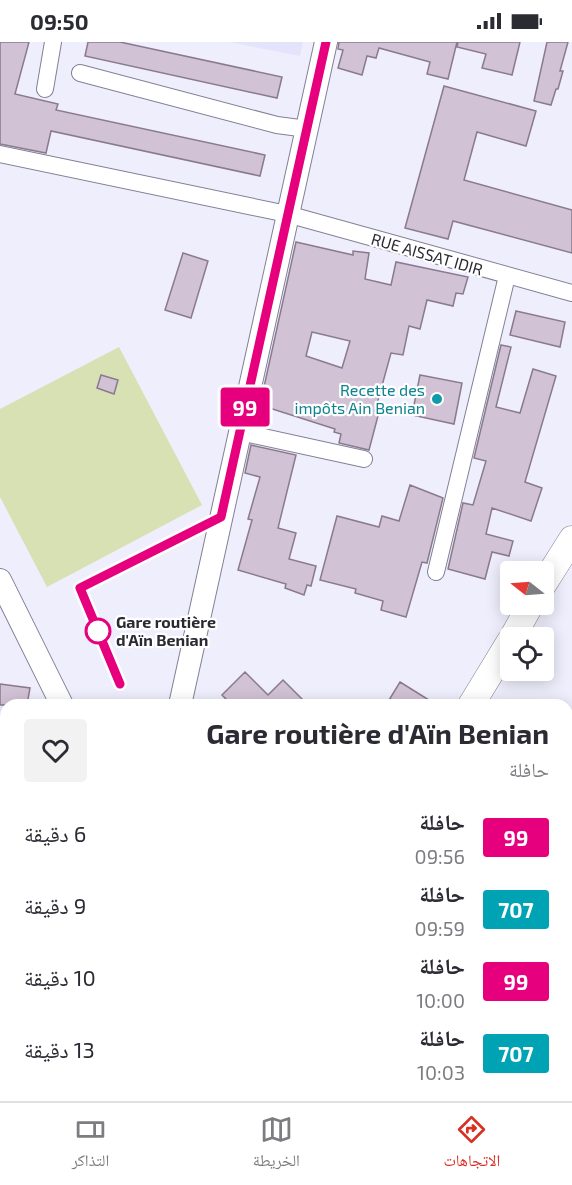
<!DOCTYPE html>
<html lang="ar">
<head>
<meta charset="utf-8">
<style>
	:root { --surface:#fff; --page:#f2f2f3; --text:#2b2b33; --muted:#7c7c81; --line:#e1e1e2; --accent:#d93025 }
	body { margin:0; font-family:"Exo 2","Noto Naskh Arabic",sans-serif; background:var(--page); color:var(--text); direction:rtl; height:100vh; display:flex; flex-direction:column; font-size:22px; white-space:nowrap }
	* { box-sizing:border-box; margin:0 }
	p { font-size:20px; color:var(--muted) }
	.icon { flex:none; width:33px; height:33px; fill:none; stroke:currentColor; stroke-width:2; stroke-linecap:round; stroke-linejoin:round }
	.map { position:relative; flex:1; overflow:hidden; direction:ltr }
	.sheet { position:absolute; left:0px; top:657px; width:573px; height:402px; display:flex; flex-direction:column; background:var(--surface); border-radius:18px 18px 0 0; box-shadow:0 3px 15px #0003; direction:rtl }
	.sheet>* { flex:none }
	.badge { padding:0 12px; border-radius:4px; font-size:21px; line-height:39px }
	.needle { width:39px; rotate:287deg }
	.tools { position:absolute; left:500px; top:519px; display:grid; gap:12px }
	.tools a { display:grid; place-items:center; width:54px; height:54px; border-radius:6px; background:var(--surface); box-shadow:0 3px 15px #0003; font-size:30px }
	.map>.badge { position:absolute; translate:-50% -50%; box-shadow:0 0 0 3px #fff }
	.round { display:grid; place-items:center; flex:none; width:63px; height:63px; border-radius:6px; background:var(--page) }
	.head { display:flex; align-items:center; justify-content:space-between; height:102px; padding:0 24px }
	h1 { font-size:28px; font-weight:700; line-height:45px }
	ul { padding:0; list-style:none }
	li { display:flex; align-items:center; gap:18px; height:72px; padding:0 24px }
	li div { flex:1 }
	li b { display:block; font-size:22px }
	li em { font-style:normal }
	li .badge { min-width:66px; font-weight:700; text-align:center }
	.status { display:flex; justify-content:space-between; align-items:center; height:42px; padding:0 30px; background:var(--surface); direction:ltr }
	.status svg { height:16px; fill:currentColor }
	.menu { display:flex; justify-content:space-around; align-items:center; height:84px; border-top:2px solid var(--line); background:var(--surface); font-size:16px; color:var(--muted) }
	.menu a { display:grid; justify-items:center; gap:3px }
	.menu .on { color:var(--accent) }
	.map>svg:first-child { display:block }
</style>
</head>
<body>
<div class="status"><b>09:50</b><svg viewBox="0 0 49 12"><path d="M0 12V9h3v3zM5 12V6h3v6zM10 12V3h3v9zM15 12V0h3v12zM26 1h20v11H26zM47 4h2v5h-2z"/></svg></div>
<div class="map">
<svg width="572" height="1059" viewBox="0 0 572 1059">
	<rect width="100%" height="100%" fill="#efeefc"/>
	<!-- built -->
	<path fill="#e5e3fb" d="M229 0H303L300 14Z"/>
	<!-- green -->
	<path fill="#d8e1b3" d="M119 305 202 463 47 545 0 455V367Z"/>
	<!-- building -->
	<path fill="#d2c2d6" stroke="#897b8d" stroke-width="1.5" fill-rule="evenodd" d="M0 0H29L15 52 58 62 56 68 265 113 260 134 51 89 46 111 0 102Z
		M88 0H120L282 35 277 56 85 14Z
		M339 0H457L448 37 427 32 430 20 379 6 376 16 367 14 362 33 338 26 343 8 338 7Z
		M458 0H520L512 33 482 26 486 12 457 5Z
		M547 0H568L560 29H563L558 47H556L551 63 534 59Z
		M444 44 536 69 526 104 477 90 464 138 572 168V211L453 179 448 197 405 186Z
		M296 200 353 213V209L369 211 365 237 391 243 396 220 468 235 463 252 456 251 453 264 427 258 420 287 409 284 403 313 391 311 375 369 379 370 369 408 339 401 341 392 334 390 335 387 260 363ZM312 290 350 299 342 326 306 314Z
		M183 211 208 219 191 276 165 268Z
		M516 269 565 280 560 305 510 293Z
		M501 303 511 305 496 365 520 371 533 327 556 334 525 440 542 446 531 479 492 466 486 492 513 499 509 514 492 510 485 537 448 527 463 461 473 463 486 419 474 416Z
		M101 333 118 338 114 352 97 346Z
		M420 333 462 341 454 382 412 373Z
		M251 403 296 413 278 486 296 491 289 517 316 524 311 544 307 543 304 553 285 546 286 542 238 528 252 478 248 477 260 435 245 431Z
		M410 443 443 456 427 521 422 520 406 575 381 568 383 559 355 551 356 547 320 538 337 474 379 485 382 474 399 479Z
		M245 630 268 653 283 638 308 663H232L222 653Z
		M400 640 437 663H386Z
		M0 642 30 646 27 663H0Z"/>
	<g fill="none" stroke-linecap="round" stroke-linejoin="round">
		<!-- street casing -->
		<g stroke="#828095" stroke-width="18">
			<path id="street" d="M80 31 277 83 307 87
				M45 47 53 0
				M0 112 287 172 572 251
				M240 390 364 417
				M436 530 507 234
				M567 719 572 717
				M0 750 6 744
				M0 819 6 830
				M0 949 6 961
				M567 1026 572 1030
				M401 1059 407 1053"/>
		</g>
		<!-- secondary casing -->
		<g stroke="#828095" stroke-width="24">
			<path id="secondary" d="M0 538 62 663
				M180 663 326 0
				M230 1053 233 1059
				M98 1059 99 1053"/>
		</g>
		<!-- primary casing -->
		<g stroke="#828095" stroke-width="27">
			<path id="primary" d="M543 543 572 497
				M512 596 531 562
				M471 663 510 599
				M351 1059V1053"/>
		</g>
		<!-- street -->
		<use href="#street" stroke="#fff" stroke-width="16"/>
		<!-- secondary -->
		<use href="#secondary" stroke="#fff" stroke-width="22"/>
		<!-- primary -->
		<use href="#primary" stroke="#fff" stroke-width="26"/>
	</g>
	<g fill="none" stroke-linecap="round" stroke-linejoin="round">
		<!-- line casing -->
		<g stroke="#fff" stroke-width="14">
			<path id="line" d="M120 642 80 546 221 475 326 0"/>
		</g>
		<!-- line -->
		<use href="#line" stroke="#e6007e" stroke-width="9"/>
	</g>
	<!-- markers -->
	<circle fill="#0f9aa8" stroke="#fff" stroke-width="2" cx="437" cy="357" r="6"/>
	<circle fill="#fff" stroke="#e6007e" stroke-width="3" cx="98" cy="589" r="12"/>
	<g text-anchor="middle" stroke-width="4.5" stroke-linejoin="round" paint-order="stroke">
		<!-- street labels -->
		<g font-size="16" fill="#2b2a33" stroke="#fff">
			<text transform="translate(427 212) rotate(16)" y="6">RUE AISSAT IDIR</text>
		</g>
		<!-- culture labels -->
		<g font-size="16" fill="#0d838f" stroke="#fff" text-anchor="end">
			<text x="425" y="354">Recette des<tspan x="425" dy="18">impôts Ain Benian</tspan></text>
		</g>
		<!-- stop labels -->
		<g font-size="16" font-weight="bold" fill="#2b2a33" stroke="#fff" text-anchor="start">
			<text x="116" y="586">Gare routière<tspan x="116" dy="18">d'Aïn Benian</tspan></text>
		</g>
	</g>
</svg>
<div class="tools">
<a><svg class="needle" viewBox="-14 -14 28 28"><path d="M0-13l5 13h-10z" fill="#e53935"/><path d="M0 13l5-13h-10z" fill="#7c7c81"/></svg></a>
<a><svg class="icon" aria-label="locate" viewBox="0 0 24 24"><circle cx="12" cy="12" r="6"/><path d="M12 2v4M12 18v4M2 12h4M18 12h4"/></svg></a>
</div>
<b class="badge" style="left:245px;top:365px;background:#e6007e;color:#fff">99</b>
<section class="sheet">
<div class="head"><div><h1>Gare routière d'Aïn Benian</h1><p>حافلة</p></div><a class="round"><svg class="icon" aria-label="heart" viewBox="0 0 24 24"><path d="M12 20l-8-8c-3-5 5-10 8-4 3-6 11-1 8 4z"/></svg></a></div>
<ul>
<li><span class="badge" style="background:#e6007e;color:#fff">99</span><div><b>حافلة</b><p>09:56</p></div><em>6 دقيقة</em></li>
<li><span class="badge" style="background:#00a3b4;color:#fff">707</span><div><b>حافلة</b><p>09:59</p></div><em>9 دقيقة</em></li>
<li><span class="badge" style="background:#e6007e;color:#fff">99</span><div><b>حافلة</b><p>10:00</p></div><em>10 دقيقة</em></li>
<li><span class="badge" style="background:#00a3b4;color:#fff">707</span><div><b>حافلة</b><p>10:03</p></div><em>13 دقيقة</em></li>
</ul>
</section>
</div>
<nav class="menu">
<a class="on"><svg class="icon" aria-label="directions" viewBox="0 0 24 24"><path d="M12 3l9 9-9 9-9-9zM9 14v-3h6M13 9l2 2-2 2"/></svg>الاتجاهات</a>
<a><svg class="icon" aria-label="map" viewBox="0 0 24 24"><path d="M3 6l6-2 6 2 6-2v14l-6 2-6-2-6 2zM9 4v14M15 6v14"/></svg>الخريطة</a>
<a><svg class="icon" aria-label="tickets" viewBox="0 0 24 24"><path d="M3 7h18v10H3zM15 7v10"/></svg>التذاكر</a>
</nav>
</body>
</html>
